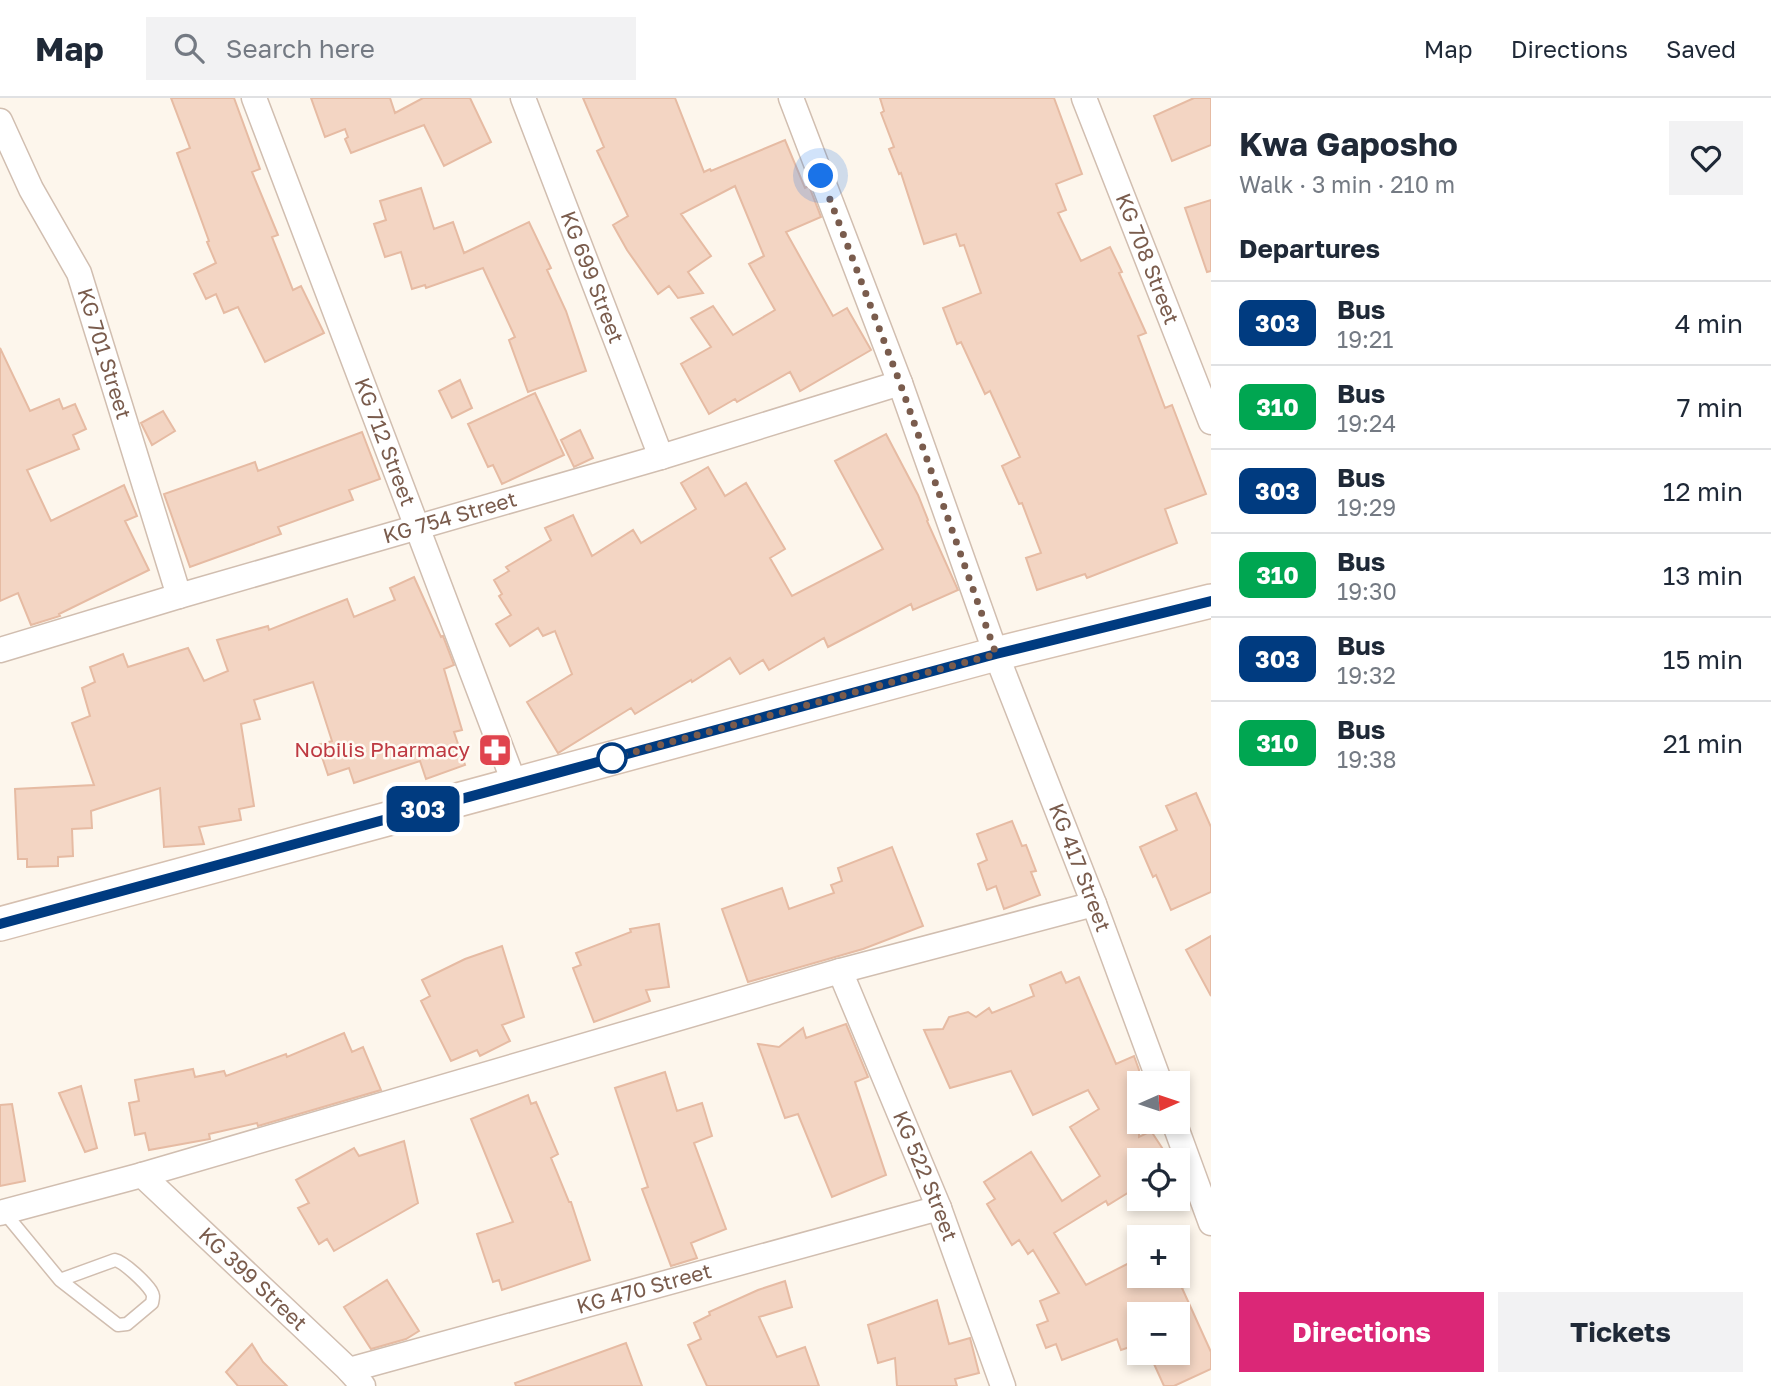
<!DOCTYPE html>
<html lang="en">
<head>
<meta charset="utf-8">
<style>
	:root { --surface:#fff; --page:#f2f2f3; --text:#1f2937; --muted:#747a83; --line:#e0e1e3; --accent:#db2777 }
	body { margin:0; font-family:"Golos Text",sans-serif; background:var(--page); color:var(--text); height:100vh; display:flex; flex-direction:column; font-size:26px; white-space:nowrap }
	* { box-sizing:border-box; margin:0 }
	p { font-size:23px; color:var(--muted) }
	.icon { flex:none; width:38px; height:38px; fill:none; stroke:currentColor; stroke-width:2; stroke-linecap:round; stroke-linejoin:round }
	.map { position:relative; flex:1; overflow:hidden }
	.side { display:flex; flex-direction:column; background:var(--surface); width:560px }
	.side>* { flex:none }
	.badge { padding:0 14px; border-radius:10px; font-size:24px; line-height:46px }
	.needle { width:46px; rotate:87deg }
	.controls { position:absolute; left:1127px; top:973px; display:grid; gap:14px }
	.controls a { display:grid; place-items:center; width:63px; height:63px; border-radius:0px; background:var(--surface); box-shadow:0 4px 10px #0003; font-size:35px }
	.you { position:absolute; width:35px; height:35px; margin:-18px; border:5px solid #fff; border-radius:50%; background:#1a73e8; box-shadow:0 0 0 10px #1a73e833 }
	.map>.badge { position:absolute; translate:-50% -50%; box-shadow:0 0 0 4px #fff }
	h2 { padding:0 28px; font-size:26px; line-height:63px }
	.round { display:grid; place-items:center; flex:none; width:74px; height:74px; border-radius:0px; background:var(--page) }
	.head { display:flex; align-items:center; justify-content:space-between; height:119px; padding:0 28px }
	h1 { font-size:33px; font-weight:700; line-height:52px }
	.primary-button { display:flex; gap:14px; margin-top:auto; padding:14px 28px }
	.primary-button a { flex:1; height:80px; border-radius:0px; background:var(--accent); color:#fff; font-size:28px; font-weight:700; line-height:80px; text-align:center }
	.primary-button a+a { background:var(--page); color:var(--text) }
	ul { padding:0; list-style:none }
	li { display:flex; align-items:center; gap:21px; height:84px; padding:0 28px; border-top:2px solid var(--line) }
	li div { flex:1 }
	li b { display:block; font-size:26px }
	li em { font-style:normal }
	li .badge { min-width:77px; font-weight:700; text-align:center }
	header { display:flex; align-items:center; gap:42px; box-sizing:border-box; height:98px; padding:0 35px; background:var(--surface); border-bottom:2px solid var(--line) }
	header strong { font-size:33px }
	nav { display:flex; gap:38px; margin-inline-start:auto; font-size:24px }
	.search { width:490px; height:63px; background:var(--page); display:flex; align-items:center; gap:18px; box-sizing:border-box; padding:0 24px; border-radius:0px; color:var(--muted); font-size:26px }
	main { display:flex; flex:1; min-height:0 }
	.map>svg:first-child { display:block }
</style>
</head>
<body>
<header>
<strong>Map</strong>
<div class="search"><svg class="icon" aria-label="search" viewBox="0 0 24 24"><circle cx="10" cy="10" r="6"/><path d="M15 15l6 6"/></svg>Search here</div>
<nav><a>Map</a><a>Directions</a><a>Saved</a></nav>
</header>
<main>
<div class="map">
<svg width="1211" height="1288" viewBox="0 0 1211 1288">
	<rect width="100%" height="100%" fill="#fdf6ec"/>
	<!-- building -->
	<path fill="#f3d5c3" stroke="#e6bba3" stroke-width="2" d="M171 0H234L260 71 252 74 278 137 272 139 293 192 301 188 324 235 265 264 238 209 224 215 216 196 206 201 194 176 216 165 207 144 209 143 177 55 190 50Z
		M311 0H390L395 15 423 0H470L491 44 444 68 424 27 351 55 345 41 348 39 345 31 325 39Z
		M583 0H675L704 74 710 71 711 73 785 42 805 90 809 88 821 119 786 134 833 218 847 210 871 252 800 293 790 274 737 304 735 301 709 316 681 266 711 249 691 220 713 208 733 237 775 212 749 166 764 158 735 88 681 116 711 158 688 174 703 195 678 200 669 188 658 196 627 152 613 127 628 118 597 53 604 49Z
		M880 0H1054L1082 76 1056 86 1066 112 1058 115 1081 163 1110 149 1122 174 1119 175 1146 235 1138 238 1165 310 1172 307 1206 396 1165 411 1177 445 1087 480 1085 476 1037 492 1026 460 1041 455 1022 405 1019 406 1002 368 1020 359 990 293 985 296 961 244 957 246 943 210 981 195 964 147 960 148 956 136 924 146 901 75 899 76 889 51 894 49 881 15 884 13Z
		M1194 0H1211V47L1172 63 1154 18Z
		M421 90 434 131 453 124 464 155 529 124 551 170 547 172 566 213 586 273 528 294 509 242 515 239 483 170 426 190 425 187 412 191 401 154 385 159 374 126 386 122 380 103Z
		M1211 102V173L1207 174 1185 110Z
		M0 250 30 313 59 301 63 311 75 306 86 331 73 337 79 351 27 372 51 423 124 387 137 418 125 423 149 472 59 516 60 518 31 527 18 495 0 503Z
		M460 282 472 310 452 320 439 293Z
		M535 295 564 357 502 386 493 367 488 369 468 326Z
		M163 313 175 333 152 347 141 325Z
		M580 332 593 360 574 369 561 342Z
		M362 334 380 381 349 392 353 402 278 429 281 436 190 469 164 396 255 364 258 373Z
		M886 336 918 397 928 422 927 423 958 492 913 512 911 506 828 549 824 540 769 572 763 562 740 576 730 560 692 584 691 582 635 616 631 610 558 655 527 604 572 576 555 533 543 538 538 530 510 548 496 526 511 517 499 498 502 496 494 482 509 473 506 469 551 442 545 430 573 417 592 458 633 432 641 445 696 411 681 385 708 369 725 398 746 385 785 451 770 460 792 498 883 451 835 363Z
		M414 479 441 539 443 538 454 567 444 571 462 632 454 634 465 667 426 681 420 663 354 685 349 670 328 677 318 647 332 643 313 584 254 602 260 621 241 626 254 708 239 711 241 722 199 729 204 746 164 749 160 690 91 713 92 730 72 731 73 758 58 759V768L27 769V761H18L15 691 94 687 72 625 90 618 82 590 95 584 90 569 123 556 128 569 188 550 204 583 228 573 217 542 268 528 269 532 347 501 354 519 395 502 390 490Z
		M1196 695 1211 729V794L1171 812 1156 777 1153 779 1140 749 1177 732 1166 708Z
		M1012 723 1022 748 1026 747 1036 773 1031 774 1040 797 1004 811 996 788 987 792 978 766 987 762 977 736Z
		M892 749 923 828 863 851 748 884 722 811 782 790 789 811 834 795 831 787 842 783 838 770Z
		M659 826 669 889 646 892 650 903 594 924 573 870 581 867 576 855 631 834 630 831Z
		M1211 838V898L1186 852Z
		M502 848 524 919 502 927 510 943 480 958 477 952 451 963 421 903 430 898 422 882 465 861Z
		M1061 874 1066 885 1079 879 1116 966 1134 958 1139 972V1039L1151 1033 1170 1062H1139V1088L1108 1107 1106 1103 1054 1135 1086 1187 1139 1160V1178H1178V1169L1187 1188 1182 1190 1211 1254V1271L1174 1288H1164L1149 1255H1178V1216H1139V1246L1121 1252 1117 1241 1062 1262 1056 1246 1046 1250 1037 1227 1048 1223 1040 1203 1059 1195 1033 1152 1028 1156 1019 1142 1012 1147 987 1106 995 1101 984 1084 1031 1054 1062 1103 1100 1078 1070 1029 1099 1011 1088 992 1033 1017 1011 973 950 990 924 932 943 931 949 919 968 914 976 919 989 910 992 915 1034 898 1030 887Z
		M846 926 868 979 855 984 886 1077 832 1099 798 1016 785 1020 758 946 779 949 803 930 806 940Z
		M344 935 352 954 363 949 381 992 258 1028 257 1025 209 1036 210 1041 149 1052 145 1035 135 1037 129 1005 139 1003 135 982 193 971 195 979 224 973 226 978 286 956 287 959Z
		M665 974 677 1013 702 1005 712 1038 694 1045 726 1131 691 1145 697 1160 671 1168 642 1091 648 1089 615 990Z
		M81 988 97 1050 85 1054 59 995Z
		M528 997 531 1006 536 1004 558 1056 551 1060 569 1104H571L590 1162 502 1192 499 1182 493 1184 477 1136 513 1124 471 1021Z
		M12 1006 25 1083 0 1088V1007Z
		M404 1043 418 1105 334 1153 327 1141 319 1146 298 1110 309 1105 296 1082 354 1050 359 1058Z
		M387 1182 419 1233 406 1241 371 1251 344 1209Z
		M785 1183 792 1209 759 1219 777 1259 805 1249 819 1288H707L688 1247 701 1241 694 1225 710 1217 709 1214 758 1192Z
		M937 1202 949 1246 970 1240 979 1275 955 1281 957 1288H897L895 1260 878 1265 868 1227Z
		M626 1245 642 1288H516L515 1285Z
		M252 1246 263 1264 287 1288H238L226 1274Z"/>
	<g fill="none" stroke-linecap="round" stroke-linejoin="round">
		<!-- service casing -->
		<g stroke="#d1beb0" stroke-width="15">
			<path id="service" d="M4 1114 60 1182 118 1227 127 1226 152 1205C153 1199 154 1198 151 1193 145 1184 124 1164 115 1162L60 1182"/>
		</g>
		<!-- minor casing -->
		<g stroke="#d1beb0" stroke-width="27">
			<g id="minor">
				<path id="s1" d="M254 0 515 687"/>
				<path id="s2" d="M523 0 661 359"/>
				<path id="s3" d="M791 0 900 285 996 556 1094 806 1160 985"/>
				<path id="s4" d="M1084 0 1211 324"/>
				<path id="s5" d="M0 23 31 91 79 175 179 498"/>
				<path id="s6" d="M0 552 179 498 661 359 900 285"/>
				<path id="s7" d="M840 873 939 1110 1003 1288"/>
				<path d="M1174 1024 1211 1125"/>
				<path id="s8" d="M142 1077 349 1272 363 1288"/>
				<path d="M0 1115 142 1077 840 873 1094 806"/>
				<path id="s9" d="M349 1272 939 1110"/>
			</g>
		</g>
		<!-- secondary casing -->
		<g stroke="#d6c0b0" stroke-width="36">
			<path id="secondary" d="M0 826 996 556 1211 503"/>
		</g>
		<!-- service -->
		<use href="#service" stroke="#fff" stroke-width="12"/>
		<!-- minor -->
		<use href="#minor" stroke="#fff" stroke-width="24"/>
		<!-- secondary -->
		<use href="#secondary" stroke="#fff" stroke-width="33"/>
	</g>
	<g fill="none" stroke-linecap="round" stroke-linejoin="round">
		<!-- line casing -->
		<g stroke="#fff" stroke-width="16">
			<path id="line" d="M0 826 996 556 1211 503"/>
		</g>
		<!-- line -->
		<use href="#line" stroke="#003b80" stroke-width="10"/>
		<!-- walk -->
		<path stroke="#7a5c4d" stroke-width="7" stroke-dasharray="0 12.6" d="M612 660 996 556 900 285 821 78"/>
	</g>
	<!-- icons -->
	<defs>
		<g id="pharmacy-square" transform="scale(1.75)"><rect x="-9" y="-9" width="18" height="18" rx="4" fill="#e0444e" stroke="#fffaf3"/><path d="M-2-6h4v4h4v4h-4v4h-4v-4h-4v-4h4Z" fill="#fff"/></g>
	</defs>
	<g fill-rule="evenodd">
		<use href="#pharmacy-square" x="495" y="652"/>
	</g>
	<!-- markers -->
	<circle fill="#fff" stroke="#003b80" stroke-width="3.5" cx="612" cy="660" r="14"/>
	<g text-anchor="middle" stroke-width="5" stroke-linejoin="round" paint-order="stroke">
		<!-- street labels -->
		<g font-size="21" fill="#7a5c4d" stroke="#fffaf3">
			<text dy="7" stroke="none"><textPath href="#s4" startOffset="173">KG 708 Street</textPath></text>
			<text dy="7" stroke="none"><textPath href="#s2" startOffset="192">KG 699 Street</textPath></text>
			<text dy="7" stroke="none"><textPath href="#s5" startOffset="256">KG 701 Street</textPath></text>
			<text dy="7" stroke="none"><textPath href="#s1" startOffset="368">KG 712 Street</textPath></text>
			<text dy="7" stroke="none"><textPath href="#s6" startOffset="469">KG 754 Street</textPath></text>
			<text dy="7" stroke="none"><textPath href="#s3" startOffset="822">KG 417 Street</textPath></text>
			<text dy="7" stroke="none"><textPath href="#s7" startOffset="222">KG 522 Street</textPath></text>
			<text dy="7" stroke="none"><textPath href="#s8" startOffset="152">KG 399 Street</textPath></text>
			<text dy="7" stroke="none"><textPath href="#s9" startOffset="306">KG 470 Street</textPath></text>
		</g>
		<!-- health labels -->
		<g font-size="21" fill="#be3a42" stroke="#fffaf3" text-anchor="end">
			<text x="470" y="659">Nobilis Pharmacy</text>
		</g>
	</g>
</svg>
<div class="controls">
<a><svg class="needle" viewBox="-14 -14 28 28"><path d="M0-13l5 13h-10z" fill="#e53935"/><path d="M0 13l5-13h-10z" fill="#747a83"/></svg></a>
<a><svg class="icon" aria-label="locate" viewBox="0 0 24 24"><circle cx="12" cy="12" r="6"/><path d="M12 2v4M12 18v4M2 12h4M18 12h4"/></svg></a>
<a>+</a>
<a>−</a>
</div>
<div class="you" style="left:821px;top:78px"></div>
<b class="badge" style="left:423px;top:711px;background:#003b80;color:#fff">303</b>
</div>
<section class="side">
<div class="head"><div><h1>Kwa Gaposho</h1><p>Walk · 3 min · 210 m</p></div><a class="round"><svg class="icon" aria-label="heart" viewBox="0 0 24 24"><path d="M12 20l-8-8c-3-5 5-10 8-4 3-6 11-1 8 4z"/></svg></a></div>
<h2>Departures</h2>
<ul>
<li><span class="badge" style="background:#003b80;color:#fff">303</span><div><b>Bus</b><p>19:21</p></div><em>4 min</em></li>
<li><span class="badge" style="background:#00a651;color:#fff">310</span><div><b>Bus</b><p>19:24</p></div><em>7 min</em></li>
<li><span class="badge" style="background:#003b80;color:#fff">303</span><div><b>Bus</b><p>19:29</p></div><em>12 min</em></li>
<li><span class="badge" style="background:#00a651;color:#fff">310</span><div><b>Bus</b><p>19:30</p></div><em>13 min</em></li>
<li><span class="badge" style="background:#003b80;color:#fff">303</span><div><b>Bus</b><p>19:32</p></div><em>15 min</em></li>
<li><span class="badge" style="background:#00a651;color:#fff">310</span><div><b>Bus</b><p>19:38</p></div><em>21 min</em></li>
</ul>
<div class="primary-button"><a>Directions</a><a>Tickets</a></div>
</section>
</main>
</body>
</html>
